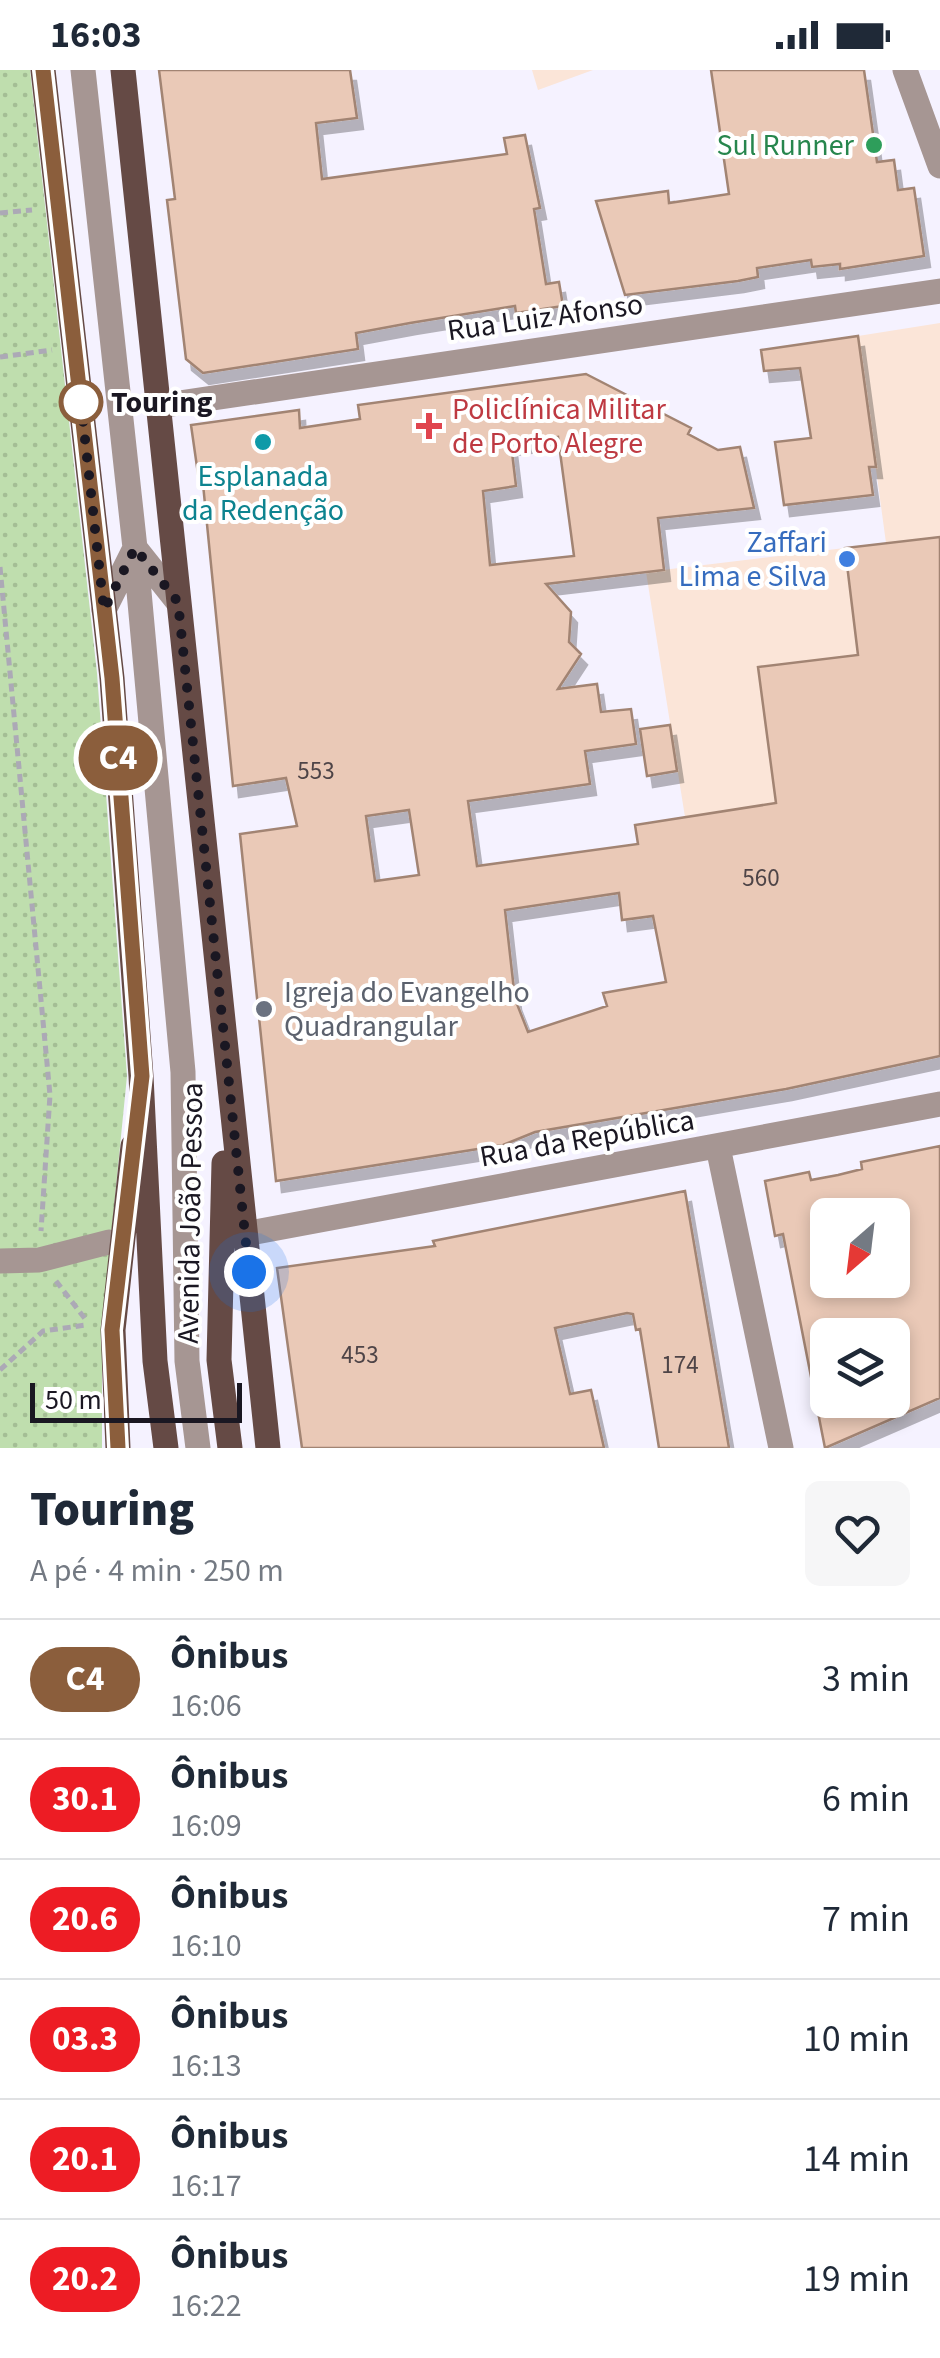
<!DOCTYPE html>
<html lang="pt">
<head>
<meta charset="utf-8">
<style>
	:root { --surface:#fff; --page:#f6f6f7; --text:#1f2937; --muted:#747a83; --line:#e0e1e3 }
	body { margin:0; font-family:"Source Sans 3",sans-serif; background:var(--page); color:var(--text); height:100vh; display:flex; flex-direction:column; font-size:38px; white-space:nowrap }
	* { box-sizing:border-box; margin:0 }
	p { font-size:32px; color:var(--muted) }
	.icon { flex:none; width:55px; height:55px; fill:none; stroke:currentColor; stroke-width:2; stroke-linecap:round; stroke-linejoin:round }
	.map { position:relative; height:1378px; overflow:hidden }
	.sheet { display:flex; flex-direction:column; background:var(--surface); flex:1 }
	.sheet>* { flex:none }
	.badge { padding:0 20px; border-radius:32px; font-size:35px; line-height:65px }
	.needle { width:65px; rotate:208deg }
	.controls { position:absolute; left:810px; top:1128px; display:grid; gap:20px }
	.controls a { display:grid; place-items:center; width:100px; height:100px; border-radius:15px; background:var(--surface); box-shadow:0 5px 15px #0003; font-size:50px }
	.scale { position:absolute; left:30px; bottom:25px; width:212px; box-sizing:border-box; padding-left:10px; border:5px solid #1a1722; border-top:0; font-size:28px; line-height:35px; white-space:nowrap; color:#1a1722; -webkit-text-stroke:8px #fff; paint-order:stroke }
	.you { position:absolute; width:50px; height:50px; margin:-25px; border:8px solid #fff; border-radius:50%; background:#1a73e8; box-shadow:0 0 0 15px #1a73e833 }
	.map>.badge { position:absolute; translate:-50% -50%; box-shadow:0 0 0 5px #fff }
	.round { display:grid; place-items:center; flex:none; width:105px; height:105px; border-radius:15px; background:var(--page) }
	.summary { display:flex; align-items:center; justify-content:space-between; height:170px; padding:0 30px }
	h1 { font-size:48px; font-weight:800; line-height:75px }
	ul { padding:0; list-style:none }
	li { display:flex; align-items:center; gap:30px; height:120px; padding:0 30px; border-top:2px solid var(--line) }
	li div { flex:1 }
	li b { display:block; font-size:38px }
	li em { font-style:normal }
	li .badge { min-width:110px; font-weight:700; text-align:center }
	.status { display:flex; justify-content:space-between; align-items:center; height:70px; padding:0 50px; background:var(--surface); direction:ltr }
	.status svg { height:28px; fill:currentColor }
	.map>svg:first-child { display:block }
</style>
</head>
<body>
<div class="status"><b>16:03</b><svg viewBox="0 0 49 12"><path d="M0 12V9h3v3zM5 12V6h3v6zM10 12V3h3v9zM15 12V0h3v12zM26 1h20v11H26zM47 4h2v5h-2z"/></svg></div>
<div class="map">
<svg width="940" height="1378" viewBox="0 0 940 1378">
	<defs>
		<pattern id="park-dots" width="8" height="8" patternUnits="userSpaceOnUse" patternTransform="scale(2.5)"><rect width="8" height="8" fill="#bfdeae"/><path d="M2 2h.1M6 6h.1" fill="none" stroke="#a4be95" stroke-width="1.8" stroke-linecap="round"/></pattern>
		<filter id="shadow"><feDropShadow dx="6" dy="11" stdDeviation="0" flood-color="#0004"/></filter>
	</defs>
	<rect width="100%" height="100%" fill="#f5f2ff"/>
	<!-- commercial -->
	<path fill="#fbe5d8" d="M532 0H593L538 20Z
		M940 253V708L685 747 646 502 886 473 858 266Z"/>
	<!-- park -->
	<path fill="url(#park-dots)" d="M0 0H30L97 603 127 1006 102 1257V1378H0Z"/>
	<!-- building -->
	<path fill="#eac9b7" stroke="#a28473" stroke-width="2.5" fill-rule="evenodd" filter="url(#shadow)" d="M159 0H350L357 48 316 53 322 109 507 84 504 68 525 65 540 138 534 139 546 214 559 212 563 236 516 243 515 236 410 253 356 263 358 279 203 303 186 289 167 130 175 129Z
		M711 0H864L877 92 894 90 898 120 914 118 924 186 840 199V194L812 197 811 190 757 198 758 207 738 211 625 225 596 131 668 121 669 133 729 124Z
		M858 266 876 397H869L873 425 784 435 775 372 811 368 800 298 764 301 761 280Z
		M586 304 691 358 688 364 718 380 740 377 754 438 658 448 664 500 546 514 571 542 569 572 581 584 558 619 597 614 601 642 631 639 636 674 585 681 590 714 468 731 477 796 638 774 635 755 776 733 758 597 858 585 845 478 940 467V986L786 1019 535 1062 503 1075 276 1111 240 764 297 756 286 708 233 716 202 404H198L191 355 299 340 300 358 360 349 358 335ZM558 367 574 486 490 495 483 421 516 416 511 374ZM409 740 419 805 375 811 366 746ZM619 823 622 850 653 846 666 912 603 923 607 936 528 962 515 929 505 840Z
		M670 655 677 701 647 706 640 659Z
		M940 1076V1328L825 1378 783 1164 775 1166 765 1111 809 1102 811 1110 838 1105 862 1099 861 1092ZM828 1145H892V1210H828ZM828 1265H892V1330H828Z
		M685 1121 729 1378H659L640 1259 636 1260 633 1244 627 1243 555 1258 570 1324 591 1320 604 1378H302L277 1198 435 1176 433 1171Z"/>
	<g fill="none" stroke-linecap="round" stroke-linejoin="round">
		<!-- path -->
		<path stroke="#aca9b6" stroke-width="5" stroke-dasharray="8 5" stroke-linecap="butt" d="M0 143 32 140
			M0 287 52 280
			M0 497 50 1025 41 1161
			M56 1211 86 1250
			M0 1300 43 1261 86 1255"/>
		<!-- minor -->
		<path stroke="#a69693" stroke-width="25" d="M83 0 135 478 183 1002 187 1291 198 1378
			M905 0 940 96
			M159 336 940 221
			M135 478 178 532
			M104 540 135 478
			M718 1077 781 1378
			M245 1164 940 1034
			M0 1191 39 1190 109 1172"/>
		<!-- major -->
		<path stroke="#654a45" stroke-width="25" d="M43 0 112 608 141 1006 155 1291 166 1378
			M123 0 268 1378
			M224 1093 219 1290 230 1378
			M118 1378 113 1260 133 1076"/>
	</g>
	<g fill="none" stroke-linecap="round" stroke-linejoin="round">
		<!-- line casing -->
		<g stroke="#fff" stroke-width="22">
			<path id="line" d="M43 0 112 608 142 1006 112 1260 118 1378"/>
		</g>
		<!-- line -->
		<use href="#line" stroke="#8b5e3c" stroke-width="15"/>
		<!-- walk -->
		<path stroke="#1a1722" stroke-width="10" stroke-dasharray="0 18" d="M81 332 79 315 104 540 135 478 178 532 249 1202"/>
	</g>
	<!-- markers -->
	<circle fill="#2e9e5b" stroke="#fff" stroke-width="4" cx="874" cy="75" r="10"/>
	<circle fill="#fff" stroke="#8b5e3c" stroke-width="5" cx="81" cy="332" r="20"/>
	<path fill="#e0444e" stroke="#fff" stroke-width="4" d="M424 341h10v10h10v10h-10v10h-10v-10h-10v-10h10z"/>
	<circle fill="#0f9aa8" stroke="#fff" stroke-width="4" cx="263" cy="372" r="10"/>
	<circle fill="#3f7fe0" stroke="#fff" stroke-width="4" cx="847" cy="489" r="10"/>
	<circle fill="#6b7280" stroke="#fff" stroke-width="4" cx="264" cy="939" r="10"/>
	<g text-anchor="middle" stroke-width="8" stroke-linejoin="round" paint-order="stroke">
		<!-- number labels -->
		<g font-size="25" fill="#4e4447">
			<text x="316" y="709">553</text>
			<text x="761" y="816">560</text>
			<text x="360" y="1293">453</text>
			<text x="680" y="1303">174</text>
		</g>
		<!-- leisure labels -->
		<g font-size="30" fill="#27864d" stroke="#fff" text-anchor="end">
			<text x="854" y="85">Sul Runner</text>
		</g>
		<!-- street labels -->
		<g font-size="30" fill="#1a1722" stroke="#fff">
			<text transform="translate(545 247) rotate(-8)" y="10">Rua Luiz Afonso</text>
			<text transform="translate(587 1068) rotate(-10)" y="10">Rua da República</text>
			<text transform="translate(190 1143) rotate(-89)" y="10">Avenida João Pessoa</text>
		</g>
		<!-- stop labels -->
		<g font-size="30" font-weight="bold" fill="#1a1722" stroke="#fff" text-anchor="start">
			<text x="111" y="342">Touring</text>
		</g>
		<!-- health labels -->
		<g font-size="30" fill="#be3a42" stroke="#fff" text-anchor="start">
			<text x="452" y="349">Policlínica Militar<tspan x="452" dy="34">de Porto Alegre</tspan></text>
		</g>
		<!-- culture labels -->
		<g font-size="30" fill="#0d838f" stroke="#fff">
			<text x="263" y="416">Esplanada<tspan x="263" dy="34">da Redenção</tspan></text>
		</g>
		<!-- shop labels -->
		<g font-size="30" fill="#366cbe" stroke="#fff" text-anchor="end">
			<text x="827" y="482">Zaffari<tspan x="827" dy="34">Lima e Silva</tspan></text>
		</g>
		<!-- worship labels -->
		<g font-size="30" fill="#5b616d" stroke="#fff" text-anchor="start">
			<text x="284" y="932">Igreja do Evangelho<tspan x="284" dy="34">Quadrangular</tspan></text>
		</g>
	</g>
</svg>
<div class="controls">
<a><svg class="needle" viewBox="-14 -14 28 28"><path d="M0-13l5 13h-10z" fill="#e53935"/><path d="M0 13l5-13h-10z" fill="#747a83"/></svg></a>
<a><svg class="icon" aria-label="layers" viewBox="0 0 24 24"><path d="M12 4l9 5-9 5-9-5zM3 14l9 5 9-5"/></svg></a>
</div>
<div class="scale">50 m</div>
<div class="you" style="left:249px;top:1202px"></div>
<b class="badge" style="left:118px;top:688px;background:#8b5e3c;color:#fff">C4</b>
</div>
<section class="sheet">
<div class="summary"><div><h1>Touring</h1><p>A pé · 4 min · 250 m</p></div><a class="round"><svg class="icon" aria-label="heart" viewBox="0 0 24 24"><path d="M12 20l-8-8c-3-5 5-10 8-4 3-6 11-1 8 4z"/></svg></a></div>
<ul>
<li><span class="badge" style="background:#8b5e3c;color:#fff">C4</span><div><b>Ônibus</b><p>16:06</p></div><em>3 min</em></li>
<li><span class="badge" style="background:#ed1c24;color:#fff">30.1</span><div><b>Ônibus</b><p>16:09</p></div><em>6 min</em></li>
<li><span class="badge" style="background:#ed1c24;color:#fff">20.6</span><div><b>Ônibus</b><p>16:10</p></div><em>7 min</em></li>
<li><span class="badge" style="background:#ed1c24;color:#fff">03.3</span><div><b>Ônibus</b><p>16:13</p></div><em>10 min</em></li>
<li><span class="badge" style="background:#ed1c24;color:#fff">20.1</span><div><b>Ônibus</b><p>16:17</p></div><em>14 min</em></li>
<li><span class="badge" style="background:#ed1c24;color:#fff">20.2</span><div><b>Ônibus</b><p>16:22</p></div><em>19 min</em></li>
</ul>
</section>
</body>
</html>
